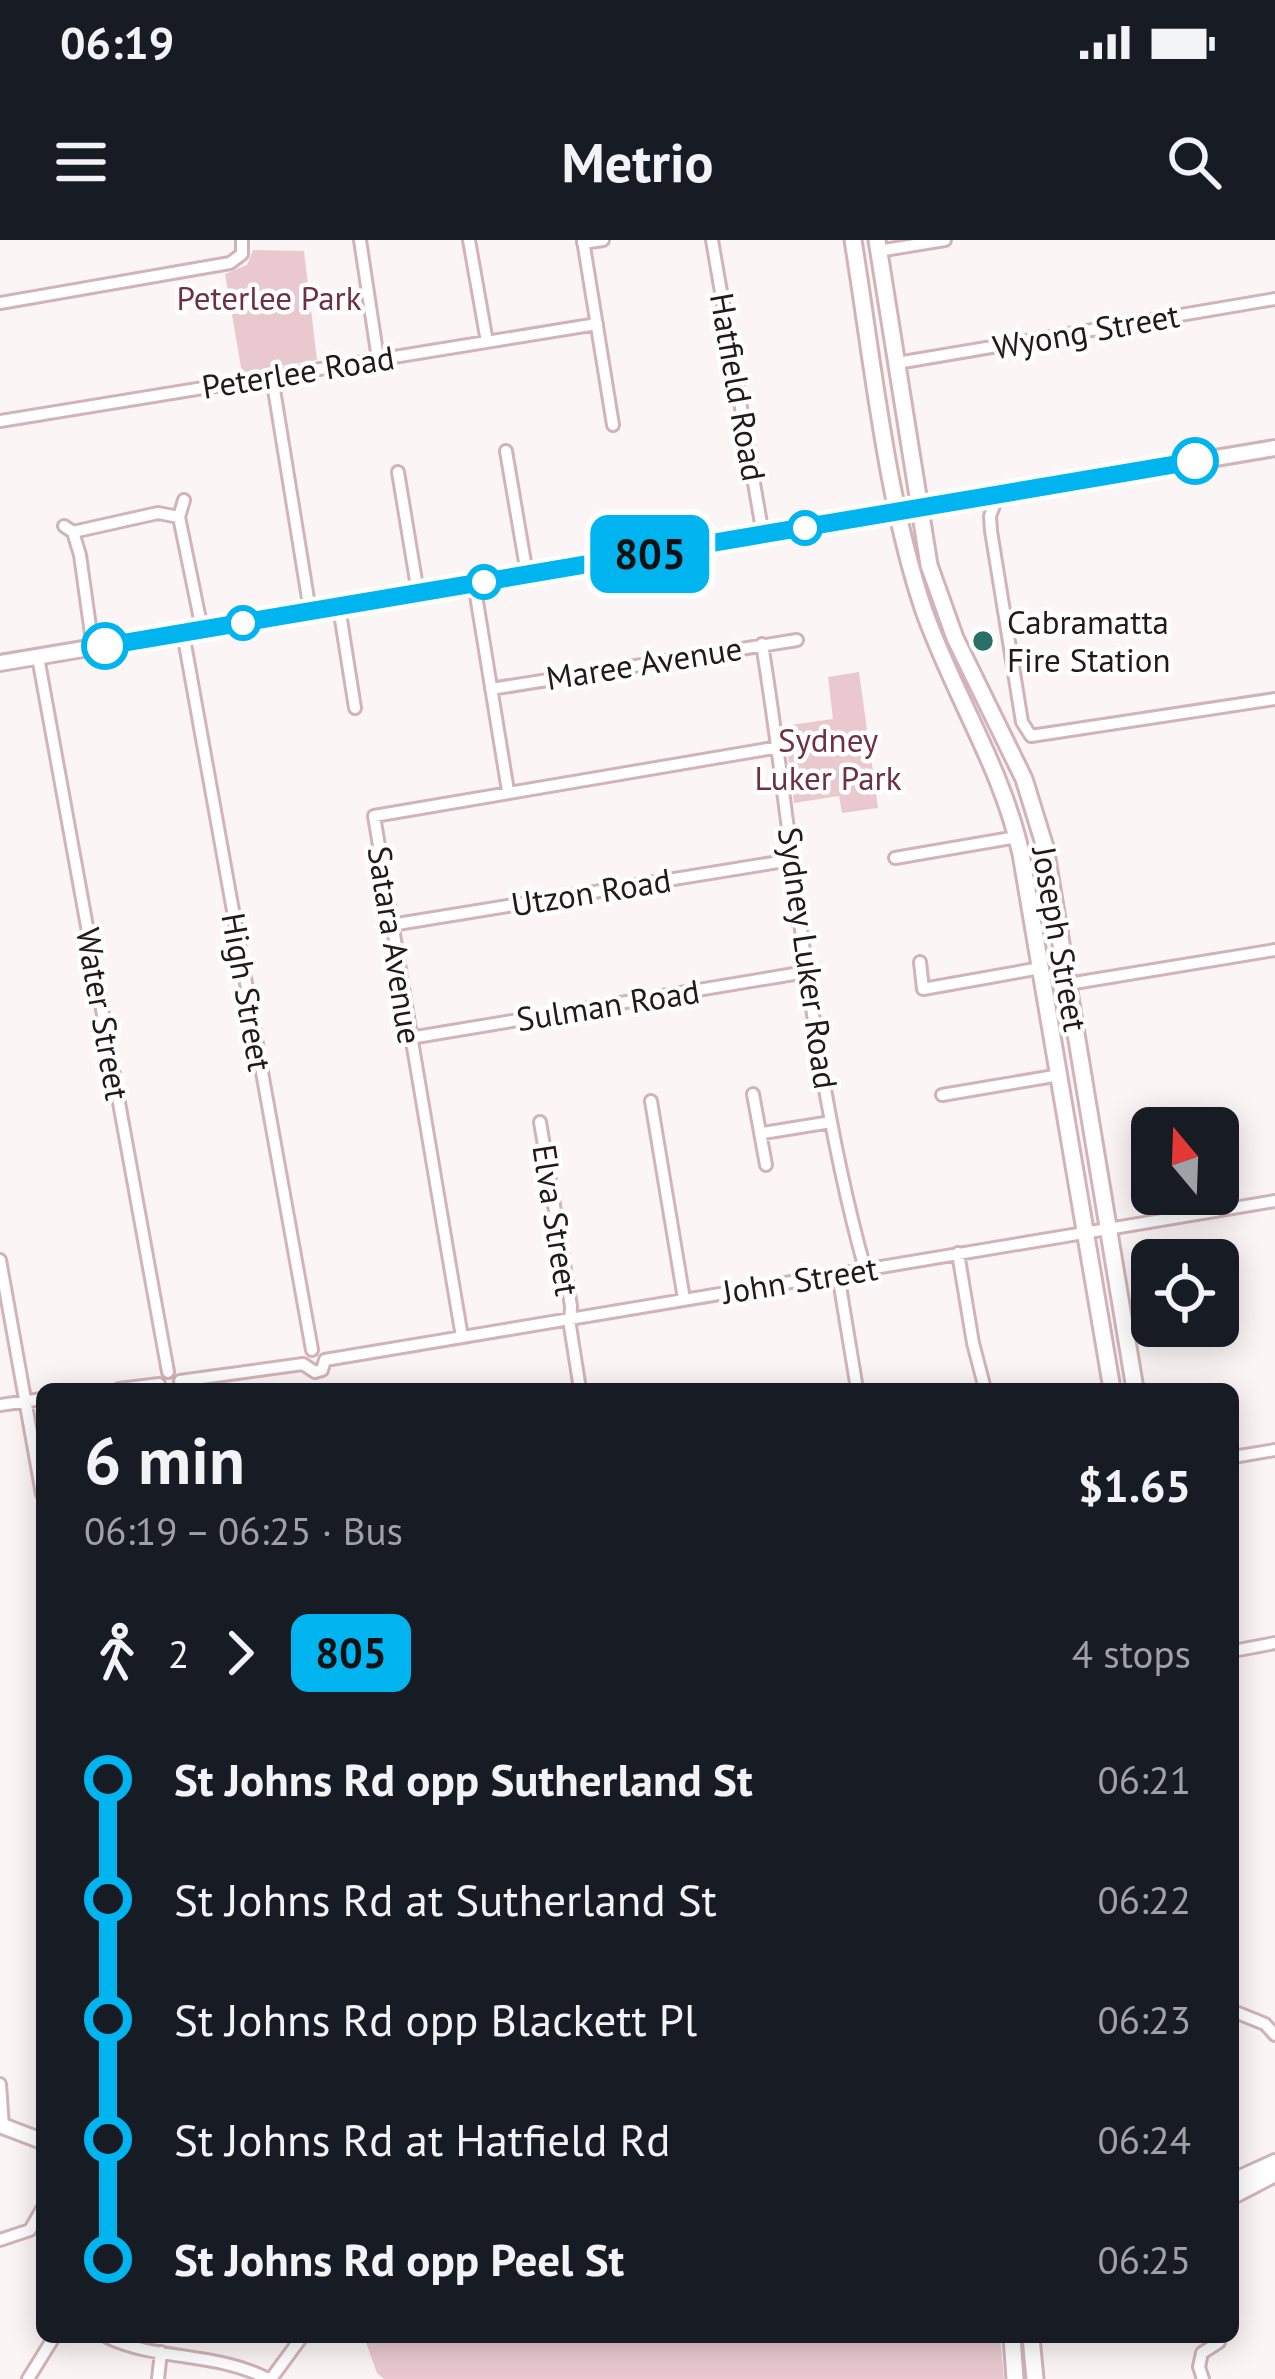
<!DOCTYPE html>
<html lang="en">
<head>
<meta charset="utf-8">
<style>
	:root { --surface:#171b24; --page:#242831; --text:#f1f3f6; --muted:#9ea1a6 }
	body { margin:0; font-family:"PT Sans",sans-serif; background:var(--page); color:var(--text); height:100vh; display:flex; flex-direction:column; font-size:45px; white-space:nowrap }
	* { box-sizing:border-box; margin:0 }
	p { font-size:39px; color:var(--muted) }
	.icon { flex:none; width:66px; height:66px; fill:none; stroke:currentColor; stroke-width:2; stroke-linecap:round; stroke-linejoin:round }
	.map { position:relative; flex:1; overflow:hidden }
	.details { position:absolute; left:36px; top:1143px; width:1203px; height:960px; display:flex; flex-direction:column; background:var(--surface); border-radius:18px; box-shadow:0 6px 30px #0003 }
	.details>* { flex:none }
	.badge { padding:0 24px; border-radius:18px; font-size:42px; line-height:78px }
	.needle { width:78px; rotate:341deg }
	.controls { position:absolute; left:1131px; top:867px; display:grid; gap:24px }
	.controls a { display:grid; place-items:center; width:108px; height:108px; border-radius:18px; background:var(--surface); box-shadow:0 6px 30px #0003; font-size:60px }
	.map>.badge { position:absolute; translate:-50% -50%; box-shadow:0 0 0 6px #fff }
	.legs { display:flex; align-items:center; gap:18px; height:132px; padding:0 48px; font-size:39px }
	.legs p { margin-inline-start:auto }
	.overview { display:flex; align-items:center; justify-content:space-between; height:204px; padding:0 48px }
	h1 { font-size:66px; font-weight:800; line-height:90px }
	ul { padding:0 48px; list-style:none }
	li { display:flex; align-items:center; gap:42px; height:120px; font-size:45px }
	li i { display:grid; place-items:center; width:18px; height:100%; margin:0 15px; background:currentColor }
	li i::after { content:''; width:30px; height:30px; margin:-15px; border:9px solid; border-radius:50%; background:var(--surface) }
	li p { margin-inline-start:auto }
	li:first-child i { background:linear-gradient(#0000 50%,currentColor 0) }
	li:last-child i { background:linear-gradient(currentColor 50%,#0000 0) }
	.status { display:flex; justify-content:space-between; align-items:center; height:84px; padding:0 60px; background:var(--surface); direction:ltr }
	.status svg { height:33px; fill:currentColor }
	header { display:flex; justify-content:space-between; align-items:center; height:156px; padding:0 48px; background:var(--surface); font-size:54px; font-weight:800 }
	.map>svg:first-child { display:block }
</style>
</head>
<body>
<div class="status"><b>06:19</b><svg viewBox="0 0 49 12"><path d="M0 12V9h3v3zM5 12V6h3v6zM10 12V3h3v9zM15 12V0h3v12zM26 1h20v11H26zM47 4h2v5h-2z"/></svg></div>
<header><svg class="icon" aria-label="menu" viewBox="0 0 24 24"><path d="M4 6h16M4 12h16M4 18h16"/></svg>Metrio<svg class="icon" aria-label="search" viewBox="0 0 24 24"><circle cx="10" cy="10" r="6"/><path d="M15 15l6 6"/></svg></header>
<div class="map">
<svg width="1275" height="2139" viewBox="0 0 1275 2139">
	<rect width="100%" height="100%" fill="#fbf5f6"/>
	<!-- green -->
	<path fill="#e9c9cf" d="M253 10 304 11 317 120 242 133 225 34 247 25Z
		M859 432 878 568 842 573 839 556 794 563 784 486 833 479 828 437Z
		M364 2097H1000L1004 2139H384L377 2133Z"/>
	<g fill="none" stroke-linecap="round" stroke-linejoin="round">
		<!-- minor casing -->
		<g stroke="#d1b3b9" stroke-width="16">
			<path id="minor" d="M360 0 378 119
				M469 0 487 102
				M583 0 613 185
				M712 0 763 295
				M583 3 603 0
				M878 11 945 0
				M0 63 230 23 242 14V0
				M897 123 1275 59
				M272 137 310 371
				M0 181 597 84
				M506 211 527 334
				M398 232 418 353
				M998 255 990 276 991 291 1022 482 1031 496 1275 459
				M184 260 179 277 202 389
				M64 286 73 292 80 315 93 408
				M73 292 158 273 179 277
				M474 343 508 551
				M339 367 355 468
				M183 393 312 1110
				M762 404C796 613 808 825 865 1029
				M38 417 168 1132
				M491 449 797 400
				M895 618 1017 597
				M391 685 791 620
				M920 722 923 749 1041 728
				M1068 744 1275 710
				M410 798 806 732
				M753 854 766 925
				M942 855 1060 835
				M651 861 684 1059
				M540 882 571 1066 570 1086 580 1149
				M763 893 831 882
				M958 1013 973 1103 985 1149
				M0 1020 42 1254
				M838 1034 857 1149
				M462 1097 374 576 779 507
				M325 1120 1275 961
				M303 1124 315 1132 322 1130 325 1120
				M180 1141 303 1124
				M119 1149 159 1144
				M0 1165 42 1159
				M1233 1217 1275 1210
				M1233 1411 1275 1403
				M1233 1771 1265 1784 1275 1795
				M0 1844 3 1886
				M0 2000 30 1990 42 1969
				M107 2097C157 2121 217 2112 268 2139
				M28 2139 54 2097
				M158 2139 161 2112
				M271 2139 301 2098
				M1203 2139 1199 2127 1202 2113 1219 2102"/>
		</g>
		<!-- major casing -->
		<g stroke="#d1b3b9" stroke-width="20">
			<path id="major" d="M0 423 1275 208
				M0 1885 42 1901
				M1233 1941 1275 1922
				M1233 1956 1275 1934"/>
		</g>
		<!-- highway casing -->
		<g stroke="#d1b3b9" stroke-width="21">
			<path id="highway" d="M853 0C872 117 886 257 923 368 952 452 1002 527 1021 614L1112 1149
				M877 0 929 325 955 398 1024 539 1045 607 1135 1149
				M1012 2097 1015 2139
				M1031 2097 1035 2139"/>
		</g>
		<!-- minor -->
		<use href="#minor" stroke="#fff" stroke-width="10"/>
		<!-- major -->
		<use href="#major" stroke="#fff" stroke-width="14"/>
		<!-- highway -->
		<use href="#highway" stroke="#fff" stroke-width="15"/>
	</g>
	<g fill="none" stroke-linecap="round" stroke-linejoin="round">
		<!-- line-1 casing -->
		<g stroke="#fff" stroke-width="27">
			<path id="line-1" d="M105 406 1195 221"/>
		</g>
		<!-- line-1 -->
		<use href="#line-1" stroke="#00b5ef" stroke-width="18"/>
	</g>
	<!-- markers -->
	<g fill="#fff" stroke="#00b5ef" stroke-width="6">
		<circle cx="1195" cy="221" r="21"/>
		<circle cx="805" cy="288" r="15"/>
		<circle cx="484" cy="342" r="15"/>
		<circle cx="243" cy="383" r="15"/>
		<circle cx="105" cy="406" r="21"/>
	</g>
	<circle fill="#276f67" stroke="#fff" stroke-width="4.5" cx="983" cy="401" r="12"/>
	<g text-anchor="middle" stroke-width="9" stroke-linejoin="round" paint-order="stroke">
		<!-- park labels -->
		<g font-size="33" fill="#6e3141" stroke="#fff">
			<text x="269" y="70">Peterlee Park</text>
			<text x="828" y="512">Sydney<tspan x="828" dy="38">Luker Park</tspan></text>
		</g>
		<!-- street labels -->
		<g font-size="33" fill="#23191b" stroke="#fff">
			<text transform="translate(1086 91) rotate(-10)" y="12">Wyong Street</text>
			<text transform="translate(298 132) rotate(-9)" y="12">Peterlee Road</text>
			<text transform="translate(738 147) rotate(80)" y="12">Hatfield Road</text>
			<text transform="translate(644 423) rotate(-9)" y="12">Maree Avenue</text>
			<text transform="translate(591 652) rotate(-9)" y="12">Utzon Road</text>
			<text transform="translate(1060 699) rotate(80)" y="12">Joseph Street</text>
			<text transform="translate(395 705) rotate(81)" y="12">Satara Avenue</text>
			<text transform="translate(808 718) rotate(82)" y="12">Sydney Luker Road</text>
			<text transform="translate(247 752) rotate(80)" y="12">High Street</text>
			<text transform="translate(608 765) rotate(-9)" y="12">Sulman Road</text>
			<text transform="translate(103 774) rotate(80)" y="12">Water Street</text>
			<text transform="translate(556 980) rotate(81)" y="12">Elva Street</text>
			<text transform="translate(800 1040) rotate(-9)" y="12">John Street</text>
		</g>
		<!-- poi labels -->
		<g font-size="33" fill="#23191b" stroke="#fff" text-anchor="start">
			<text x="1007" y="394">Cabramatta<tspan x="1007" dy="38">Fire Station</tspan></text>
		</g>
	</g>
</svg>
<div class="controls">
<a><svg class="needle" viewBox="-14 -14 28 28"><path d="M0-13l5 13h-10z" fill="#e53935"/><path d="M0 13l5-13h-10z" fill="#9ea1a6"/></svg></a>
<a><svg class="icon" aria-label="locate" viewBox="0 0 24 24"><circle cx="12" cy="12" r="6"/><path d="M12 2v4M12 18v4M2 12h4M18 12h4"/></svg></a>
</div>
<b class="badge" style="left:650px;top:314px;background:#00b5ef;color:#111">805</b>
<section class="details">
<div class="overview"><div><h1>6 min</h1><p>06:19 – 06:25 · Bus</p></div><b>$1.65</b></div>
<div class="legs"><svg class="icon" aria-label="walk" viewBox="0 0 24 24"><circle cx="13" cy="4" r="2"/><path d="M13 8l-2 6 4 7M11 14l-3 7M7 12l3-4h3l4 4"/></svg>2<svg class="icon" aria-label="forward" viewBox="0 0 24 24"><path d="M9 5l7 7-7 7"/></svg><b class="badge" style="background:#00b5ef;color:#111">805</b><p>4 stops</p></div>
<ul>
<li><i style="color:#00b5ef"></i><b>St Johns Rd opp Sutherland St</b><p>06:21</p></li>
<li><i style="color:#00b5ef"></i><span>St Johns Rd at Sutherland St</span><p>06:22</p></li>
<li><i style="color:#00b5ef"></i><span>St Johns Rd opp Blackett Pl</span><p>06:23</p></li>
<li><i style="color:#00b5ef"></i><span>St Johns Rd at Hatfield Rd</span><p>06:24</p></li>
<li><i style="color:#00b5ef"></i><b>St Johns Rd opp Peel St</b><p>06:25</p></li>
</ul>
</section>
</div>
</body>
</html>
